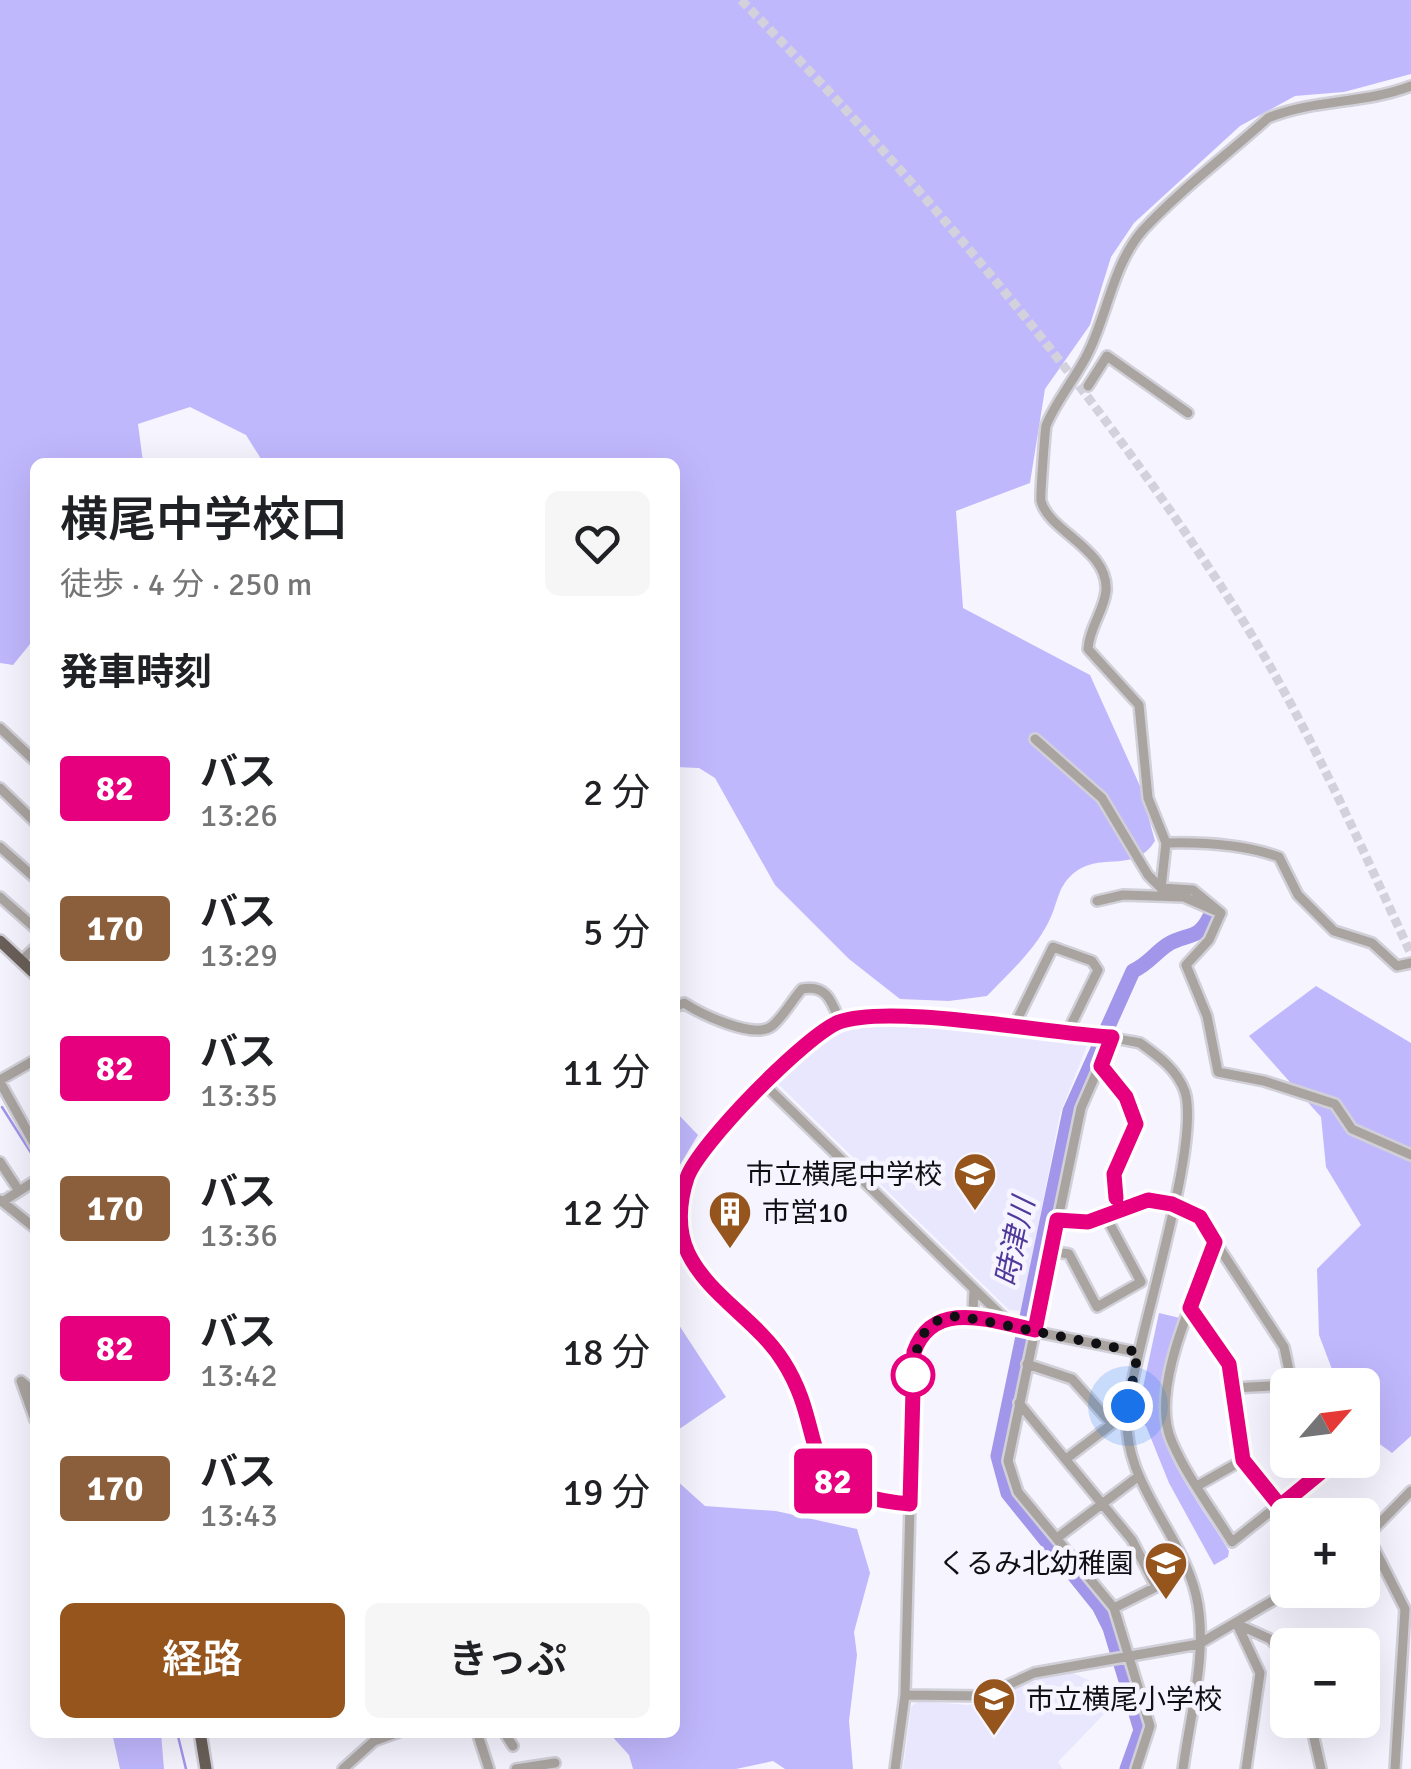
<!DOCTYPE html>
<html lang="ja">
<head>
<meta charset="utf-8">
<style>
	:root { --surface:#fff; --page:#f6f6f6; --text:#202124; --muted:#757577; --accent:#95551d }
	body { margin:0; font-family:Signika,"Noto Sans JP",sans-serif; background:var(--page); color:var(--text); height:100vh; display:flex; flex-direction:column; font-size:38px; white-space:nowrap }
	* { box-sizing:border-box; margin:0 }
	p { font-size:32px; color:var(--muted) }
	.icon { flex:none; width:55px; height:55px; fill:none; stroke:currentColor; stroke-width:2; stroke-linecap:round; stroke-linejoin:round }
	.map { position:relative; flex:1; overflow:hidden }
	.details { position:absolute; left:30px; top:458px; width:650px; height:1280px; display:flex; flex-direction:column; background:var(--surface); border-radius:15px; box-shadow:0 10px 40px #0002 }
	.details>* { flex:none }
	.badge { padding:0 20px; border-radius:8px; font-size:35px; line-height:65px }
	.needle { width:65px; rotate:62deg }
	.tools { position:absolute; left:1270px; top:1368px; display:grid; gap:20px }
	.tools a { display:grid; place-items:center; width:110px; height:110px; border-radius:15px; background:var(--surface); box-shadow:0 10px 40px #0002; font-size:50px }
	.you { position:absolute; width:50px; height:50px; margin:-25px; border:8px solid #fff; border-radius:50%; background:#1a73e8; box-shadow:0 0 0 15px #1a73e833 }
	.map>.badge { position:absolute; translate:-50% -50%; box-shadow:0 0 0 5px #fff }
	h2 { padding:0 30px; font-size:38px; line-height:90px }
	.round { display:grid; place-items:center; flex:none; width:105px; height:105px; border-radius:15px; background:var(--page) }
	.headline { display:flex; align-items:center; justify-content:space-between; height:170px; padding:0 30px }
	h1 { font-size:48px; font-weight:600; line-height:75px }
	.action { display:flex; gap:20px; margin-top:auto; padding:20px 30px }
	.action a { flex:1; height:115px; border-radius:15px; background:var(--accent); color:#fff; font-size:40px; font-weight:600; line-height:115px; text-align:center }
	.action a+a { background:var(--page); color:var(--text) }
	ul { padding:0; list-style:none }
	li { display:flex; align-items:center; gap:30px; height:140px; padding:0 30px }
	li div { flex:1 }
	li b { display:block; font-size:38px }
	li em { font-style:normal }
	li .badge { min-width:110px; font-weight:700; text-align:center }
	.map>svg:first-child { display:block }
</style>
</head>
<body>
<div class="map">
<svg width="1411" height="1769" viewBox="0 0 1411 1769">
	<rect width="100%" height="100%" fill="#f6f5ff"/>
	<!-- built -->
	<path fill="#e9e7fe" d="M882 1020 1089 1041 1060 1114 1022 1311 1009 1310 776 1082 813 1044 845 1025Z
		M1073 1673 1093 1682 1105 1713 1058 1762 1063 1769H903L911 1707 918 1701 969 1705 1040 1679Z"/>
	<!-- green -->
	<path fill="#c0b8fd" d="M0 0H1411V74L1344 92 1295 96 1240 126 1134 223 1111 257 1090 325 1045 389 1030 483 956 511 963 608 1090 675 1140 786 1155 841C1135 873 1104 853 1078 870 1056 885 1059 903 1048 923 1034 951 1008 974 987 996L949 1001 900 999 849 959 775 885 715 778 699 768 675 767V462H263L246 435 190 407 138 424 143 462H35V638L13 665 0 663Z
		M1316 986 1411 1043V1436L1392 1453 1363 1432 1362 1385H1338L1319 1335 1317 1269 1361 1225 1326 1167 1321 1117 1249 1036Z
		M675 1111 698 1135 675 1173Z
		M1159 1313 1180 1318C1171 1352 1153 1391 1161 1426 1170 1469 1207 1513 1229 1551L1228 1557 1214 1565 1169 1483 1146 1426 1136 1420Z
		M675 1319 726 1397 675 1432Z
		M675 1479 705 1506 776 1511 857 1529 870 1573 854 1632 857 1655 849 1721 853 1769H785L773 1761 736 1769H633L629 1755 609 1733 675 1732Z
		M112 1733H161L164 1769H120Z"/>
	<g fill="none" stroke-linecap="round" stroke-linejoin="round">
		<!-- stream -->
		<path stroke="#a296eb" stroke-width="2.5" d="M2 1107 35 1159
			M177 1732 186 1769"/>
		<!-- river -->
		<path stroke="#a296eb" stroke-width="15" d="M1127 1769 1141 1730 1110 1628 1099 1606 1008 1493 998 1456 1070 1111 1133 971C1148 964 1154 954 1167 945 1185 933 1198 941 1209 918"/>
		<!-- minor-tunnel -->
		<path stroke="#d3d2dc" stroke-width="9" stroke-dasharray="9 4.5" stroke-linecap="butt" d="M741 0C925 187 1100 394 1240 616 1307 723 1358 840 1411 954"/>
		<!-- minor casing -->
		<g stroke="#d1d0d9" stroke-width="14">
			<path id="minor" d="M1088 386 1107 356 1188 413
				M0 728 35 761
				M1035 739 1102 798 1148 875 1161 888
				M0 788 35 822
				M1166 843C1204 842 1243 844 1279 857L1298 895 1334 931 1372 943 1397 966 1411 963
				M0 847 35 878
				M0 897 35 928
				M1097 901 1123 895 1184 897 1221 913 1209 940 1186 965 1207 1016 1218 1072 1264 1081 1335 1104 1352 1129 1411 1155
				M1221 913 1193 890 1161 888 1166 843 1148 798 1139 705 1088 649C1089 628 1104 611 1106 591 1109 549 1049 532 1041 501 1040 497 1045 431 1046 426 1054 404 1077 376 1088 353 1108 313 1113 264 1143 230 1180 190 1227 155 1268 118 1314 99 1365 104 1411 86
				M21 961 35 948
				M675 1007 684 1003C701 1014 754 1040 772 1026 784 1016 792 1000 802 989 827 984 832 1002 840 1022
				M1013 1028 1053 947 1092 961 1098 970 1067 1033
				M1112 1037 1081 1108 1008 1461 1018 1492 1114 1608 1150 1726 1136 1769
				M1101 1067 1126 1097 1136 1125C1131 1158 1106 1173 1119 1208
				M0 1080 35 1060
				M0 1082 35 1145
				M765 1085 1010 1324
				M0 1162 19 1191
				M0 1200 35 1228
				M2 1202 35 1181
				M1057 1220 1088 1222 1148 1200 1172 1204 1199 1217 1284 1347 1292 1385
				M1215 1242C1196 1294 1148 1390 1172 1442 1187 1477 1212 1509 1232 1542L1319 1473 1311 1460
				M1049 1251 1069 1254 1097 1307 1141 1282 1105 1215
				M1190 1309 1229 1364 1243 1460 1279 1506
				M964 1317 973 1311 974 1290
				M1027 1364 1072 1379 1112 1424 1066 1459
				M1233 1388 1288 1385
				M35 1393 21 1381 35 1420
				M1019 1403 1132 1540 1156 1587 1114 1608
				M1197 1486 1243 1460
				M910 1504C786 1494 833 1438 783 1361 759 1323 700 1288 685 1246 670 1199 692 1165 722 1131 754 1095 792 1041 838 1023 880 1006 1088 1032 1140 1043 1158 1056 1177 1069 1185 1092 1201 1146 1137 1337 1128 1406 1118 1479 1180 1528 1196 1595 1209 1649 1190 1715 1183 1769
				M1368 1536 1405 1609 1395 1769
				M1057 1538 1139 1476
				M1362 1541 1411 1491
				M1237 1624 1260 1673 1246 1769
				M1237 1624 1270 1639 1288 1657
				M905 1695 984 1696 1034 1673 1199 1644 1291 1590
				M1310 1720 1321 1769
				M477 1732 489 1769
				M504 1732 513 1746
				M343 1769 374 1741 399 1732
				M516 1769 555 1763
				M895 1769 905 1695 914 1352C922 1331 932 1323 952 1315L1137 1352"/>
		</g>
		<!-- major casing -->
		<g stroke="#d1d0d9" stroke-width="16">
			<path id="major" d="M0 941 35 974
				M200 1732 206 1769"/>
		</g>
		<!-- minor -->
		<use href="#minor" stroke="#aaa4a0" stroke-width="9"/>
		<!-- major -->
		<use href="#major" stroke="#6a6059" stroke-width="11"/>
	</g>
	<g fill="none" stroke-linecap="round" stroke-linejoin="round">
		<!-- line casing -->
		<g stroke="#fff" stroke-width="22">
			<path id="line" d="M1116 1198 1114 1174 1136 1124 1126 1097 1101 1066 1112 1037C1049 1034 891 1003 839 1022 806 1035 698 1145 687 1178 679 1202 677 1230 688 1253 708 1295 758 1321 783 1361 832 1437 787 1494 910 1504L914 1352C933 1298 992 1321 1035 1330L1057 1220 1088 1222 1148 1200 1172 1204 1200 1217 1215 1242 1190 1308 1229 1364 1243 1460 1280 1506 1320 1473 1311 1460"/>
		</g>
		<!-- line -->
		<use href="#line" stroke="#e6007e" stroke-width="15"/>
		<!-- walk -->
		<path stroke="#0f0f14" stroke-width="10" stroke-dasharray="0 18" d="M913 1375V1380C914 1347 923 1312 964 1317L1138 1352 1128 1406"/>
	</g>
	<!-- icons -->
	<defs>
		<g id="school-pin" transform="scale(2.25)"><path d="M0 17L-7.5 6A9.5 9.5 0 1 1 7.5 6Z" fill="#95551d" stroke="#f6f5ff"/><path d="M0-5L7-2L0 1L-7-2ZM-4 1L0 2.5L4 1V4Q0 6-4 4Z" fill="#fff"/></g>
		<g id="building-pin" transform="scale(2.25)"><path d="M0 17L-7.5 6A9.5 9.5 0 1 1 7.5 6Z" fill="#95551d" stroke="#f6f5ff"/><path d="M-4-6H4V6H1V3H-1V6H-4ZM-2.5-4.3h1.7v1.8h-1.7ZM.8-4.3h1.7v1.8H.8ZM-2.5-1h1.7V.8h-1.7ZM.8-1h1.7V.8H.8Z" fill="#fff"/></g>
	</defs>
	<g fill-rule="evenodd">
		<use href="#school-pin" x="975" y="1174"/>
		<use href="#building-pin" x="730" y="1212"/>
		<use href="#school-pin" x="1166" y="1563"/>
		<use href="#school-pin" x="994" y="1699"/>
	</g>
	<!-- markers -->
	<circle fill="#fff" stroke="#e6007e" stroke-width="5" cx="913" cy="1375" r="20"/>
	<g text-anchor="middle" stroke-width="9" stroke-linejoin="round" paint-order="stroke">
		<!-- poi labels -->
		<g font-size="28" fill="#0f0f14" stroke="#f6f5ff" text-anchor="end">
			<text x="942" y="1184">市立横尾中学校</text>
			<text x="762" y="1222" text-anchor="start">市営10</text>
			<text x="1134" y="1573">くるみ北幼稚園</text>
			<text x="1026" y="1709" text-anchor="start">市立横尾小学校</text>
		</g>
		<!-- water labels -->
		<g font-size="30" font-style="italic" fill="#51399b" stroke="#f6f5ff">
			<text transform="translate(1015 1242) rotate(-78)" y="10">時津川</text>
		</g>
	</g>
</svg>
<div class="tools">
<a><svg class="needle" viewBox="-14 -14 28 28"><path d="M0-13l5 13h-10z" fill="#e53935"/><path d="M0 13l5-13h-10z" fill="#757577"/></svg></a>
<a>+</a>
<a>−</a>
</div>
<div class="you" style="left:1128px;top:1406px"></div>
<b class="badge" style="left:833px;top:1481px;background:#e6007e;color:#fff">82</b>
<section class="details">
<div class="headline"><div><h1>横尾中学校口</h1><p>徒歩 · 4 分 · 250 m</p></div><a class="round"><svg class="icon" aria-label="heart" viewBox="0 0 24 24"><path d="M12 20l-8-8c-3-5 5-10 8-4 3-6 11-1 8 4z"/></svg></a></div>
<h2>発車時刻</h2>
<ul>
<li><span class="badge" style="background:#e6007e;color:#fff">82</span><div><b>バス</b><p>13:26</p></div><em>2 分</em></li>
<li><span class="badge" style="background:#8b5e3c;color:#fff">170</span><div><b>バス</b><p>13:29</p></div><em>5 分</em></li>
<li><span class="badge" style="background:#e6007e;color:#fff">82</span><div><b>バス</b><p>13:35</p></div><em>11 分</em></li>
<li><span class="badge" style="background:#8b5e3c;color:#fff">170</span><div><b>バス</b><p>13:36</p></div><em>12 分</em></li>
<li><span class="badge" style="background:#e6007e;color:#fff">82</span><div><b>バス</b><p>13:42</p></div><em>18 分</em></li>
<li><span class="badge" style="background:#8b5e3c;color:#fff">170</span><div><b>バス</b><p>13:43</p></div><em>19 分</em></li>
</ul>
<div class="action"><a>経路</a><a>きっぷ</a></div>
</section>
</div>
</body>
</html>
